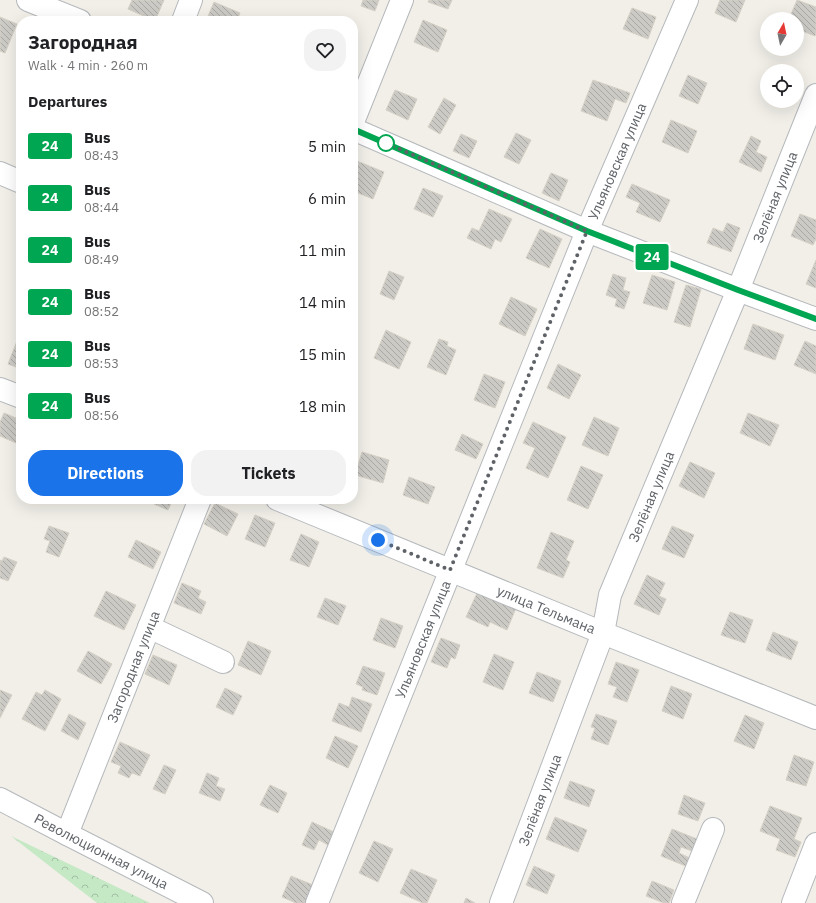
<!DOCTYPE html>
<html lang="en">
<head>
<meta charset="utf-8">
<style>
	:root { --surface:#fff; --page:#f2f2f2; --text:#202124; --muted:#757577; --accent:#1a73e8 }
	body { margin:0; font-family:"IBM Plex Sans",sans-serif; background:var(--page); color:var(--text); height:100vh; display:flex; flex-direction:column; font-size:15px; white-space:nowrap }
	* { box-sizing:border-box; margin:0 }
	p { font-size:13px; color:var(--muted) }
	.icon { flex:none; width:22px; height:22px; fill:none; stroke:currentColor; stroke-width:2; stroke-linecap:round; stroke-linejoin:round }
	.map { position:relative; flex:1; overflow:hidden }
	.panel { position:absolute; left:16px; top:16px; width:342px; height:488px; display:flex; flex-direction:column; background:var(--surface); border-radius:16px; box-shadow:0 4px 16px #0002 }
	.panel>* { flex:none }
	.badge { padding:0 8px; border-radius:3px; font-size:14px; line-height:26px }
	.needle { width:26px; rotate:9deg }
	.fabs { position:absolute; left:760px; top:12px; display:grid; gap:8px }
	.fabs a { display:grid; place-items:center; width:44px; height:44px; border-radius:50%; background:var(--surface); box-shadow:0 4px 16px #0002; font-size:20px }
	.you { position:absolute; width:20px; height:20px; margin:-10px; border:3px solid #fff; border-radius:50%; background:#1a73e8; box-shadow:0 0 0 6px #1a73e833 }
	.map>.badge { position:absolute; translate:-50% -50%; box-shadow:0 0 0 2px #fff }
	h2 { padding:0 12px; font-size:15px; line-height:36px }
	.round { display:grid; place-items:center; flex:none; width:42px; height:42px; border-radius:16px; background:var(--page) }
	.summary { display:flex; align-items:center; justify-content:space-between; height:68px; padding:0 12px }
	h1 { font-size:19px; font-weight:800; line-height:30px }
	.action { display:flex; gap:8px; margin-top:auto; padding:8px 12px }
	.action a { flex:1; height:46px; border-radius:16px; background:var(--accent); color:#fff; font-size:16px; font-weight:800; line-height:46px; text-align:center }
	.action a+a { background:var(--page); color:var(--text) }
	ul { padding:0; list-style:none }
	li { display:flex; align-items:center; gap:12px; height:52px; padding:0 12px }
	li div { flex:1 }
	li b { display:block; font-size:15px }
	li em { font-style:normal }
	li .badge { min-width:44px; font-weight:700; text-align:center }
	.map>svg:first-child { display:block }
</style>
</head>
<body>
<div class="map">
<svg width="816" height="903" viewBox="0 0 816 903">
	<defs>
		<pattern id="forest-crowns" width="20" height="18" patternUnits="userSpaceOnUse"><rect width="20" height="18" fill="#c5e8c5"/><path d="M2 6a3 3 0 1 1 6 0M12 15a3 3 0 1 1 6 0" fill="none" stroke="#a3c0a4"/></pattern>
		<pattern id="building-back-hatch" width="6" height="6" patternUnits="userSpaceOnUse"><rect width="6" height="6" fill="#cccac5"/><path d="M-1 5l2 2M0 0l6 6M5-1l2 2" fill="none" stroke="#a9a8a4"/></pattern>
	</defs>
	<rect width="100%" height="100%" fill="#f1efe8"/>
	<!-- forest -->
	<path fill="url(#forest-crowns)" d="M11 836 150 903H97Z"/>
	<!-- building -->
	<path fill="url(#building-back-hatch)" stroke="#d6d1c6" d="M132 0H164L155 21 128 9Z
		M363 0H379L375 11 361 6Z
		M429 0H452L448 9 428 2Z
		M720 0H745L736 22 715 13Z
		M797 0 816 7V33L815 36 797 29V19H789Z
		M214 2 240 13 237 21H206Z
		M632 8 656 17 648 39 623 29Z
		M0 17 17 24 5 53 0 51Z
		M423 20 447 30 438 52 414 42Z
		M688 75 707 83 698 104 679 96Z
		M593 80 630 93 626 103 615 99 607 121 581 111Z
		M395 90 417 99 408 120 386 110Z
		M444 98 456 105 440 134 428 127Z
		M671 120 697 131 688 153 662 142Z
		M516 133 531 140 519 164 504 157Z
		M461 134 477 141 469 158 453 151Z
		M751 136 761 141 756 152 767 157 761 172 739 162Z
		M357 161 384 172 373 199 353 191V188L355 183 353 182V171Z
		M551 173 568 180 559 201 542 193Z
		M632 184 670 200 660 222 636 212 640 203 626 197Z
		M423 188 443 196 433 217 414 209Z
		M489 209 512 219 501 242 495 239 491 249 467 238 472 228 479 231Z
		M800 214 816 220V239L813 245 791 236Z
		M727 223 740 228 731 252 707 243 713 228 723 232Z
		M540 229 562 239 549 268 526 258Z
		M816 260V288L806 284Z
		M389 271 404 277 394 300 380 294Z
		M613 274 626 278 623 290 630 292 624 309 615 306 617 299 606 295Z
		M652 275 675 282 667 310 643 303Z
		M686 285 701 289 690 327 674 322Z
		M511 297 537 309 525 336 499 324Z
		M753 324 784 335 775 360 744 349Z
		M386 330 411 342 399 369 374 358Z
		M439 339 448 342 447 346 456 350 446 375 427 367Z
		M17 341 21 343V369L8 364Z
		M805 341 816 346V374L794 365Z
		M558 364 581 375 569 399 547 388Z
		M484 374 505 382 495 408 474 400Z
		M4 413 21 420V432L16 443 0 436V422Z
		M748 413 779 425 770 446 740 433Z
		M594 417 619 428 608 456 582 445Z
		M533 422 566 437 548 478 526 468 535 448 523 443Z
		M462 434 483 444 476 459 455 450Z
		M362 452 389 460 383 483 355 475Z
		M690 462 715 473 704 498 679 486Z
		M581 466 603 475 588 509 567 500Z
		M409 477 435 487 428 504 403 495Z
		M157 499H173L168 510 154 504Z
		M215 503 238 514 227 536 204 524Z
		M255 515 275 523 265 547 245 539Z
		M49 526 69 533 59 557 46 552 50 541 44 539Z
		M672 526 694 535 684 558 662 549Z
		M551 532 574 541 566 560 570 562 563 578 537 568Z
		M301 534 319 542 309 567 290 560Z
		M136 540 161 552 153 569 128 557Z
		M4 557 17 562 8 581 0 578V560L2 561Z
		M647 575 665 583 659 596 666 599 659 615 634 604Z
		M182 583 201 591 198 598 206 602 201 614 174 603Z
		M106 591 136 605 124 630 94 616Z
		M478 591 516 608 507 630 490 622 488 627 466 617Z
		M325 598 346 606 338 625 317 617Z
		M730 612 753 620 745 643 721 635Z
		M381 618 403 626 395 648 373 640Z
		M773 632 798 642 791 660 766 650Z
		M441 638 460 645 455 659 451 657 447 668 431 662Z
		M248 641 271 651 261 675 238 665Z
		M88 651 112 664 101 684 77 671Z
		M494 654 514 662 503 690 483 682Z
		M153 655 177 665 169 685 145 674Z
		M616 662 639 670 627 702 613 697 617 687 608 684Z
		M363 666 385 673 377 695 362 690 363 687 356 684Z
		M537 672 561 681 553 702 529 693Z
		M671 686 692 694 683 719 662 711Z
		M225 688 242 696 233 715 216 707Z
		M0 690 12 695 0 718Z
		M45 690 61 699 45 731 22 719 36 692 42 695Z
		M352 697 372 704 361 732 332 721 339 703 349 707Z
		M69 714 86 723 78 740 61 731Z
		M596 714 617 721 608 745 591 739 595 728 591 727Z
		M745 715 764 723 754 749 734 741Z
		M335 736 358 746 348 768 326 758Z
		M120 742 150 755 140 776 132 773 129 778 118 773 121 766 111 762Z
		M794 755 814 762 806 786 786 780Z
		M164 765 176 770 165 794 153 789Z
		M207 773 219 778 216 786 225 789 220 801 199 793Z
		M570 781 595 790 589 807 564 798Z
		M270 785 287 793 278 813 260 805Z
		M684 795 705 803 698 821 678 814Z
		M770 806 802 818 794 839 801 842 795 857 776 850 780 839 760 831Z
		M555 817 587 830 578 852 546 839Z
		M312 822 334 832 328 845 319 840 314 850 302 845Z
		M672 829 697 839 692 851 681 847 679 853 692 859 688 867 661 856Z
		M374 841 393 849 378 882 359 873Z
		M534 866 555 875 547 894 526 885Z
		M411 869 437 880 427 903H423L400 893Z
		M291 876 313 885 305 903H296L282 897Z
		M652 881 674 890 669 903H664L646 896Z
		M466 898 475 903H464Z"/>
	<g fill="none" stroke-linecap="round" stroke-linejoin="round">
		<!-- minor casing -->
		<g stroke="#b5b8bc" stroke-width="24">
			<g id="minor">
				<path d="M28 0 80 21"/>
				<path d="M183 21 191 0"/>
				<path d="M353 122 402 0"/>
				<path d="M353 129 587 231 738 290 816 319"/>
				<path d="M0 173 21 182"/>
				<path d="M0 389 21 397"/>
				<path id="s1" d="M277 499 603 633 816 718"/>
				<path d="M149 627 223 662"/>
				<path id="s2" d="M0 799 67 834 202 903"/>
				<path id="s3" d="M67 834 200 499"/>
				<path id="s4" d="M317 903 587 231 687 0"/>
				<path id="s5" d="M501 903 603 633 610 595 738 290 816 95"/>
				<path d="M683 903 713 829"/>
				<path d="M793 903 816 844"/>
			</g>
		</g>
		<!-- minor -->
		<use href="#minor" stroke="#fff" stroke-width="22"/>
	</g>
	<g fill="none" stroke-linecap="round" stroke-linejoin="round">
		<!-- line casing -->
		<g stroke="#fff" stroke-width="9">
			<path id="line" d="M353 129 587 231 738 290 816 319"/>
		</g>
		<!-- line -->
		<use href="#line" stroke="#00a651" stroke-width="6"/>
		<!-- walk -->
		<path stroke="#5f6368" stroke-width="4" stroke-dasharray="0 7.2" d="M378 540 450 570 587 231 386 143"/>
	</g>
	<!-- markers -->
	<circle fill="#fff" stroke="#00a651" stroke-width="2" cx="386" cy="143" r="8"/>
	<g text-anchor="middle" stroke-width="3" stroke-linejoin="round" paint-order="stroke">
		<!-- street labels -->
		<g font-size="14" fill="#5f6368" stroke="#fff">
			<text dy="5" stroke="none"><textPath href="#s4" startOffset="800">Ульяновская улица</textPath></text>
			<text dy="5" stroke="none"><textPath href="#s5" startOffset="758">Зелёная улица</textPath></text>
			<text dy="5" stroke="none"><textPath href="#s5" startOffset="434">Зелёная улица</textPath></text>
			<text dy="5" stroke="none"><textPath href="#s1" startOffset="291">улица Тельмана</textPath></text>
			<text dy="5" stroke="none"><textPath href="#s4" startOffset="284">Ульяновская улица</textPath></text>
			<text dy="5" stroke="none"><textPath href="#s3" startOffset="180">Загородная улица</textPath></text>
			<text dy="5" stroke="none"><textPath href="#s5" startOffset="110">Зелёная улица</textPath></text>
			<text dy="5" stroke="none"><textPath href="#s2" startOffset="114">Революционная улица</textPath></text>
		</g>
	</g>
</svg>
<div class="fabs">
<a><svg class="needle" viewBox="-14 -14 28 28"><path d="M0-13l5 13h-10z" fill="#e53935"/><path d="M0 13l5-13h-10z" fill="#757577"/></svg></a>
<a><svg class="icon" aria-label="locate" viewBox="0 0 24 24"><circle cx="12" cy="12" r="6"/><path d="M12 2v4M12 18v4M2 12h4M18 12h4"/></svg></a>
</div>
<div class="you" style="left:378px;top:540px"></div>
<b class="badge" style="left:652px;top:257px;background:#00a651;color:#fff">24</b>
<section class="panel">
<div class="summary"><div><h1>Загородная</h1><p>Walk · 4 min · 260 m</p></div><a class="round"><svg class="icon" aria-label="heart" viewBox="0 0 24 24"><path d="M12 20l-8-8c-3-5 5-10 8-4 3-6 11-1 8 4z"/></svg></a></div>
<h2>Departures</h2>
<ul>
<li><span class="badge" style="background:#00a651;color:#fff">24</span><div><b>Bus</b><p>08:43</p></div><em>5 min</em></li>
<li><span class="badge" style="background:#00a651;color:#fff">24</span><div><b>Bus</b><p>08:44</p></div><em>6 min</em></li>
<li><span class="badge" style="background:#00a651;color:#fff">24</span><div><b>Bus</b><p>08:49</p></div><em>11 min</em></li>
<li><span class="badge" style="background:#00a651;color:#fff">24</span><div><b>Bus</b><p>08:52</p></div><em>14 min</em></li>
<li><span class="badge" style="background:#00a651;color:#fff">24</span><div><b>Bus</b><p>08:53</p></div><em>15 min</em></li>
<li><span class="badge" style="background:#00a651;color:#fff">24</span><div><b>Bus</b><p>08:56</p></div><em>18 min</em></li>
</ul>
<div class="action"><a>Directions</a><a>Tickets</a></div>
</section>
</div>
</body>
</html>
